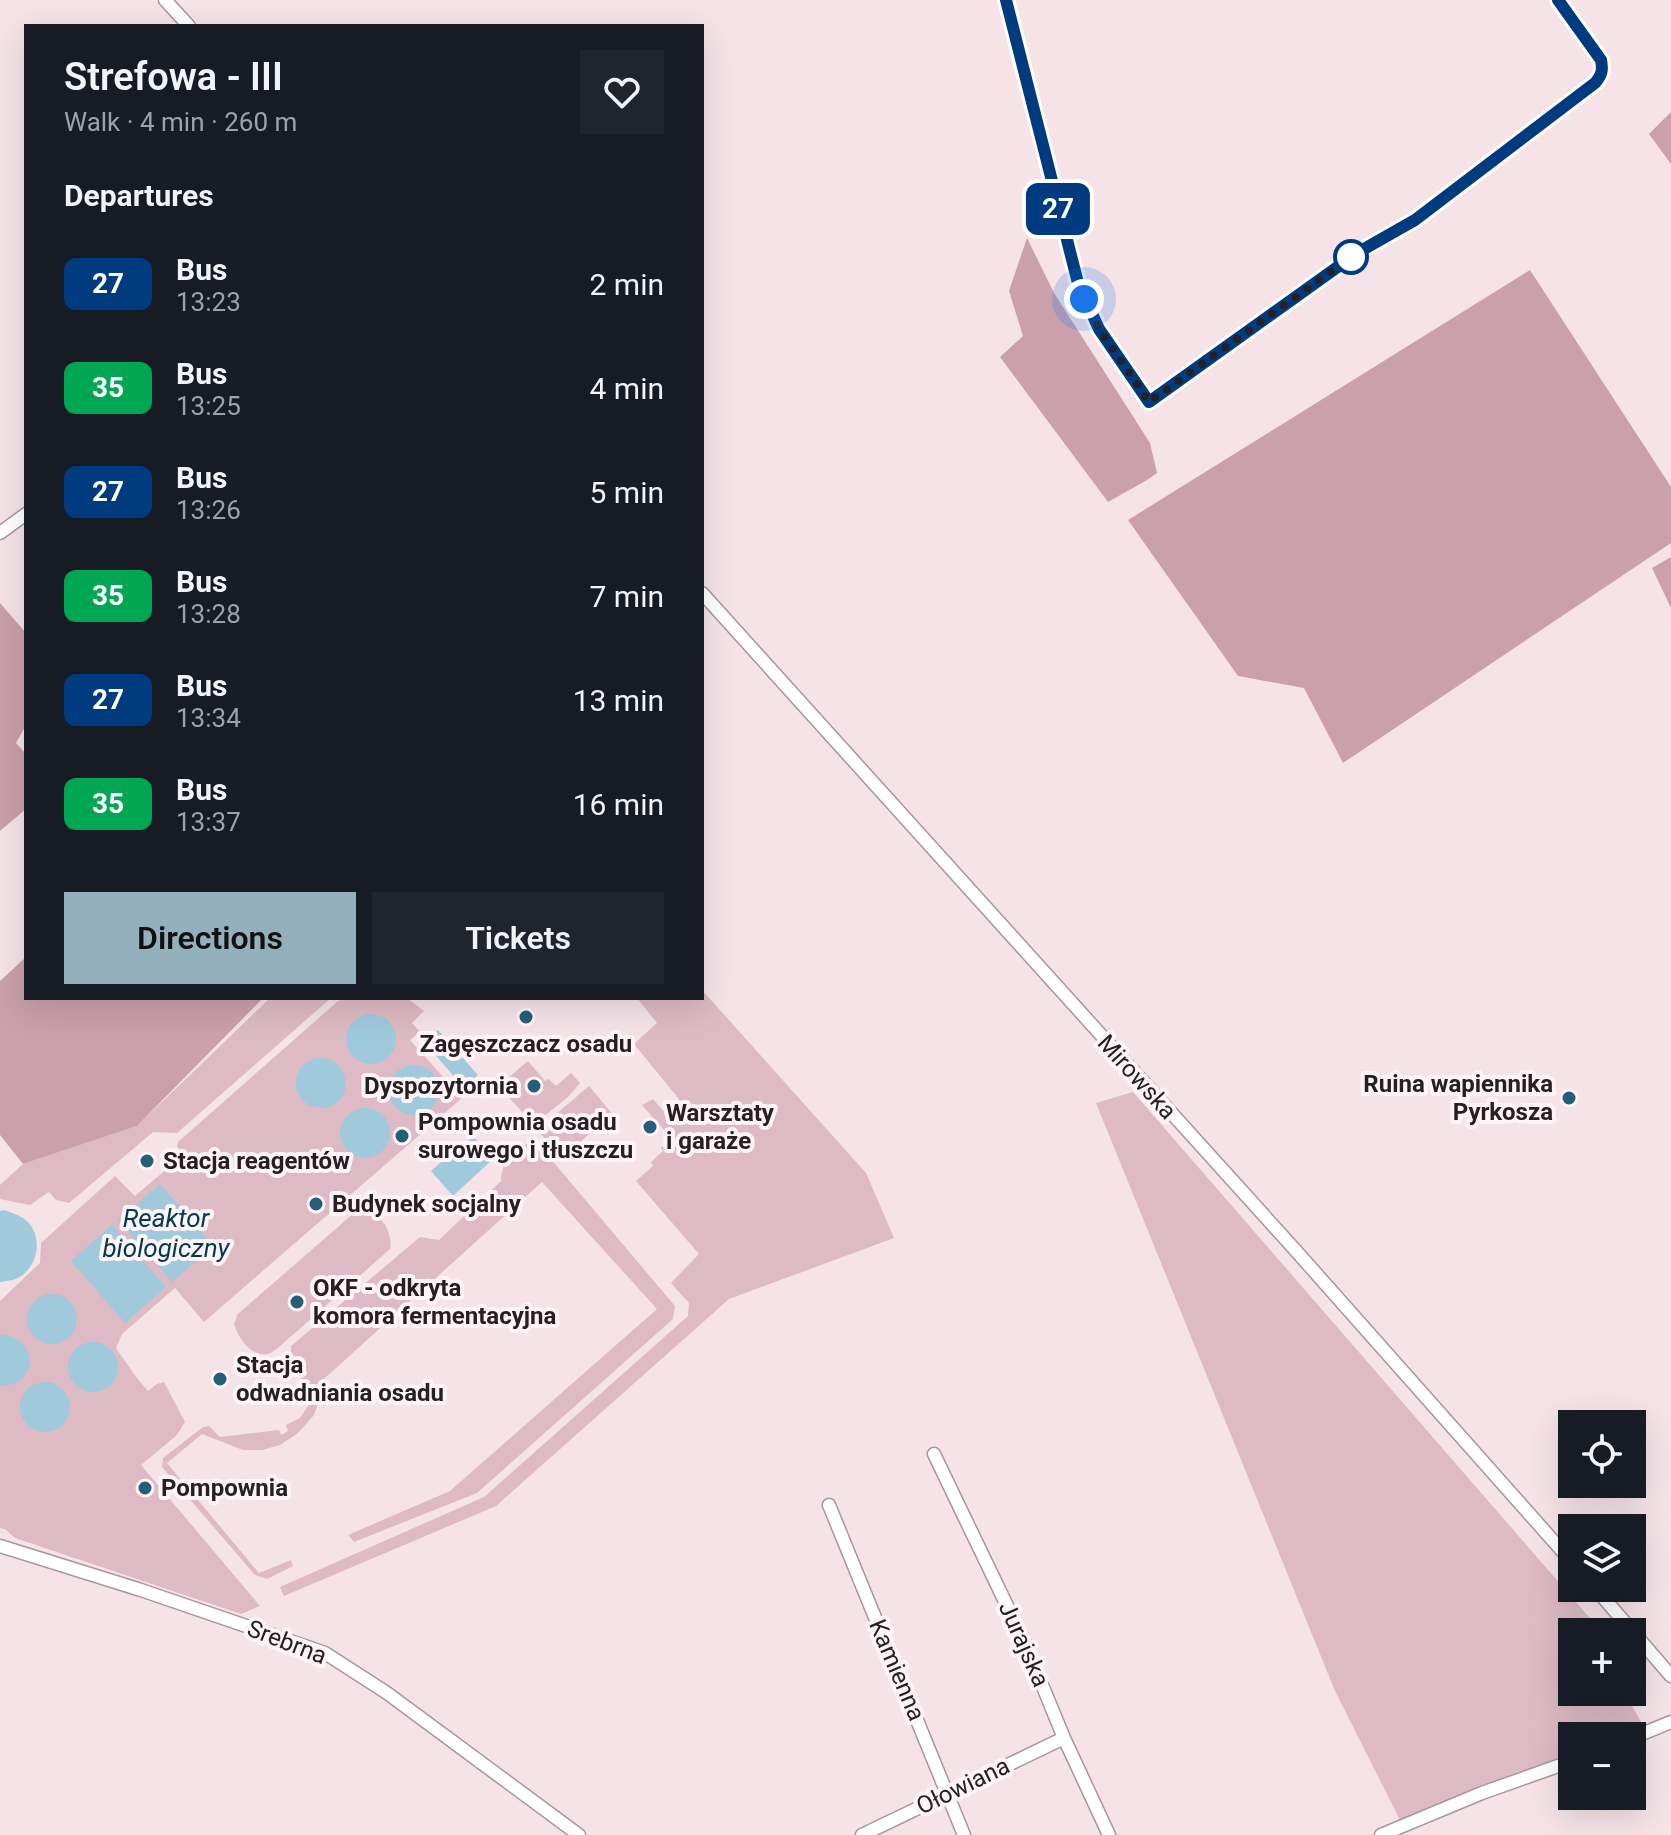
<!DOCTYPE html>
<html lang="en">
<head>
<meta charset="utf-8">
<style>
	:root { --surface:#171b24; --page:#20242c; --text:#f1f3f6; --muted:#9ea1a6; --accent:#95b0bd }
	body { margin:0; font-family:Roboto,sans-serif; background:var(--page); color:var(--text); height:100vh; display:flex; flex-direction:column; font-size:30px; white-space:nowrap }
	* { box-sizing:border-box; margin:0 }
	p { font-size:26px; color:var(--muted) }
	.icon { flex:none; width:44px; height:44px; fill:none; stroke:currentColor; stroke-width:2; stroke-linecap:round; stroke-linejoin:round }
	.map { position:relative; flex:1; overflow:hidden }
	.sheet { position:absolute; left:24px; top:24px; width:680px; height:976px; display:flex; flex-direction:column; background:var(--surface); border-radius:0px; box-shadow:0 8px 32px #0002 }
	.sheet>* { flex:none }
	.badge { padding:0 16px; border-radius:12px; font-size:28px; line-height:52px }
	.buttons { position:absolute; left:1558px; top:1410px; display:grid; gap:16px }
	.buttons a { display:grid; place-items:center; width:88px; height:88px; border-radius:0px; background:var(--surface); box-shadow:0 8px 32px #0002; font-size:40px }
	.you { position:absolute; width:40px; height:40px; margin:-20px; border:6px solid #fff; border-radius:50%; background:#1a73e8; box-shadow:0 0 0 12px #1a73e833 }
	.map>.badge { position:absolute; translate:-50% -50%; box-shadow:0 0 0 4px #fff }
	h2 { padding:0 40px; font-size:30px; line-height:72px }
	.round { display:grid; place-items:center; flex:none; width:84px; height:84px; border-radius:0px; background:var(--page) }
	.overview { display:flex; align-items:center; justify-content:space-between; height:136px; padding:0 40px }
	h1 { font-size:38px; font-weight:600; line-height:60px }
	.cta { display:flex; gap:16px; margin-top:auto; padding:16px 40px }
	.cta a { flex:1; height:92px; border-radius:0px; background:var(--accent); color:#111; font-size:32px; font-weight:600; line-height:92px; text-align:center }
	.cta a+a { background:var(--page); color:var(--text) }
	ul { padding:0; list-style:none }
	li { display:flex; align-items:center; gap:24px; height:104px; padding:0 40px }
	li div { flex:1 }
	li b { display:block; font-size:30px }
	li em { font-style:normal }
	li .badge { min-width:88px; font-weight:700; text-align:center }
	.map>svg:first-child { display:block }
</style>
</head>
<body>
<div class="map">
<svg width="1671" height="1835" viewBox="0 0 1671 1835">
	<rect width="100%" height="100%" fill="#f5e3e8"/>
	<!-- green -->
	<path fill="#ddbac4" d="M702 990 866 1173 894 1238 729 1299 496 1506 284 1596 280 1587 484 1497 688 1316 689 1303 671 1283 699 1254 636 1181 653 1166 651 1162 663 1151 661 1148 672 1139 642 1105 653 1099 663 1111 679 1099 634 1044 657 1023 637 998H702Z
		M270 998H331L177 1133 153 1132 69 1203 56 1200 49 1192 30 1205 0 1199V1185L23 1164 137 1126Z
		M344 998H407L424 1011 412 1023 420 1032 410 1040 462 1098 204 1322 175 1288 122 1334 116 1348 136 1377 148 1391 157 1384 164 1382 185 1422 177 1435 141 1465 260 1606 241 1614 15 1538 5 1529 0 1528V1301L40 1263 41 1243 115 1176 135 1196 183 1155 177 1146 178 1142 338 1001Z
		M528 1061 545 1081 549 1079 556 1086 571 1073 580 1083 568 1097 537 1122 533 1124 502 1090C505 1078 519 1069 528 1061Z
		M589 1086 615 1117 611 1121 608 1117 577 1145 579 1148 574 1153 557 1152 540 1133 541 1127Z
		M1133 1092 1602 1632H1572V1692H1627L1625 1694 1643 1725 1615 1736H1572V1753L1401 1822 1335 1691 1096 1103Z
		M526 1144 539 1145 675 1306 673 1319 477 1493 354 1542 348 1535 450 1491 657 1309 542 1182 315 1387 319 1401 314 1415 298 1433 280 1445 262 1450H243L202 1434 167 1463 259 1573 291 1560 293 1566 267 1579 255 1575 162 1467 163 1458 203 1427 209 1426 220 1437 279 1430 281 1435 288 1431 286 1425 300 1418 310 1403 308 1392 301 1375 291 1359V1346L420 1237 439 1240 501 1181C503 1158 510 1157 526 1144Z
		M362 1206H369C381 1219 393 1230 390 1249L279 1347C275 1350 272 1353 267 1354 249 1356 239 1338 234 1324L238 1314Z"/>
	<!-- forest -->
	<path fill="#c9a0ac" d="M1671 112V164L1649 134Z
		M1027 238 1054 293 1150 443 1157 473 1147 480 1108 502 1000 357 1023 336 1009 291Z
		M1530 270 1671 487V543L1343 763 1304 688 1238 676 1128 520Z
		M1671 557V608L1652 568Z
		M0 603 26 633V725L16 743 26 754V809L0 831Z
		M26 957V998H263L137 1126 23 1164 0 1135V981Z"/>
	<!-- water -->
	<path fill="#a0c9dc" d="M346 1039a25 25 0 1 1 50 0a25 25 0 1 1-50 0Z
		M438 1030 478 1075 464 1088 424 1042Z
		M296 1083a25 25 0 1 1 50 0a25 25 0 1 1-50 0Z
		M389 1090a25 25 0 1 1 50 0a25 25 0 1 1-50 0Z
		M340 1133a25 25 0 1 1 50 0a25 25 0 1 1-50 0Z
		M473 1136 493 1159 453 1196 431 1171 464 1142 466 1143Z
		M160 1184 214 1246 172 1282 118 1220Z
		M4 1210C12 1213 20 1215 27 1221 45 1239 37 1272 13 1280 9 1281 4 1281 0 1282V1211Z
		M112 1225 166 1287 125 1323 71 1261Z
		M27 1319a25 25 0 1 1 50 0a25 25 0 1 1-50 0Z
		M6 1335C41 1344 36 1386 0 1386V1336Z
		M68 1367a25 25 0 1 1 50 0a25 25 0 1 1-50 0Z
		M20 1407a25 25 0 1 1 50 0a25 25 0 1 1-50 0Z"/>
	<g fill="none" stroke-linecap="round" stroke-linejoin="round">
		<!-- minor casing -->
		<g stroke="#a7969b" stroke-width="15">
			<path id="minor" d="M165 0 189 26
				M1006 0 1078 283 1099 329 1149 402 1357 253 1415 220 1595 83C1602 75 1603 70 1601 60L1558 0
				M0 533 26 514
				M702 593 1297 1252 1572 1562
				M934 1454 1024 1641 1064 1738 1109 1835
				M829 1505 964 1835
				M0 1546 141 1590 325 1653 387 1693 579 1835
				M1595 1588 1671 1676
				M1632 1738 1671 1722
				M862 1835 1064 1738
				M1381 1835 1482 1793 1572 1761"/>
		</g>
		<!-- minor -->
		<use href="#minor" stroke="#fff" stroke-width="12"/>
	</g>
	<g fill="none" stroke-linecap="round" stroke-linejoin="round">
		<!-- line casing -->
		<g stroke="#fff" stroke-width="18">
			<path id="line" d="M1006 0 1078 283 1099 329 1149 402 1357 253 1415 220 1595 83C1602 75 1603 70 1601 60L1558 0"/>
		</g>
		<!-- line -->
		<use href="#line" stroke="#003b80" stroke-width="12"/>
		<!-- walk -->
		<path stroke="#272022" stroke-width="8" stroke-dasharray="0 14.4" d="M1084 299 1099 329 1149 402 1357 253 1351 257"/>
	</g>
	<!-- markers -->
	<circle fill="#fff" stroke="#003b80" stroke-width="4" cx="1351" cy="257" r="16"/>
	<g fill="#245f77" stroke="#fef3f6" stroke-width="3">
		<circle cx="526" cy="1017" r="8"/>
		<circle cx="534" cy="1086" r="8"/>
		<circle cx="1569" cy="1098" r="8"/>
		<circle cx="650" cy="1127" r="8"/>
		<circle cx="402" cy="1136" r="8"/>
		<circle cx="147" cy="1161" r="8"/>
		<circle cx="316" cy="1204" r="8"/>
		<circle cx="297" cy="1302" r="8"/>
		<circle cx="220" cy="1379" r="8"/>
		<circle cx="145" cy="1488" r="8"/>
	</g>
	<g text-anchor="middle" stroke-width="8" stroke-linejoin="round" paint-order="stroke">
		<!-- poi labels -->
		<g font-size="24" font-weight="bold" fill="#272022" stroke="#fef3f6" text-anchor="start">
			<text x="526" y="1052" text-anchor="middle">Zagęszczacz osadu</text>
			<text x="1553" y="1092" text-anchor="end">Ruina wapiennika<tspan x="1553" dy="28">Pyrkosza</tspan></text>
			<text x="518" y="1094" text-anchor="end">Dyspozytornia</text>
			<text x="666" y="1121">Warsztaty<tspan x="666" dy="28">i garaże</tspan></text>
			<text x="418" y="1130">Pompownia osadu<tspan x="418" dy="28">surowego i tłuszczu</tspan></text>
			<text x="163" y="1169">Stacja reagentów</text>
			<text x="332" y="1212">Budynek socjalny</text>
			<text x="313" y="1296">OKF - odkryta<tspan x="313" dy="28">komora fermentacyjna</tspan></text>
			<text x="236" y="1373">Stacja<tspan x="236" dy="28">odwadniania osadu</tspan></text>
			<text x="161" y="1496">Pompownia</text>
		</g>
		<!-- street labels -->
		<g font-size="24" fill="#272022" stroke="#fef3f6">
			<text transform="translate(1137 1077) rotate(48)" y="8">Mirowska</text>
			<text transform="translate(287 1642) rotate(21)" y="8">Srebrna</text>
			<text transform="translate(1024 1644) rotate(66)" y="8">Jurajska</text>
			<text transform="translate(897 1670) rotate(67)" y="8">Kamienna</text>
			<text transform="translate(963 1786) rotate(-26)" y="8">Ołowiana</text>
		</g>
		<!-- water labels -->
		<g font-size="26" font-style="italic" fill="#003b4f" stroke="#fef3f6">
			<text x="166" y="1227">Reaktor<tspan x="166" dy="30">biologiczny</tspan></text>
		</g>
	</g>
</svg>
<div class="buttons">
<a><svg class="icon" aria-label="locate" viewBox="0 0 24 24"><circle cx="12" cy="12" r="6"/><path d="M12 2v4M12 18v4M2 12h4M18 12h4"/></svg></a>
<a><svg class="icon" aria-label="layers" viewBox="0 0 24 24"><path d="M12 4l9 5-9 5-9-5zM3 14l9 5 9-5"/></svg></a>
<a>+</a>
<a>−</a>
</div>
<div class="you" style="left:1084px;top:299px"></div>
<b class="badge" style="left:1058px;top:209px;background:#003b80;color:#fff">27</b>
<section class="sheet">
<div class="overview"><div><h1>Strefowa - III</h1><p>Walk · 4 min · 260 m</p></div><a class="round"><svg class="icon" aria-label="heart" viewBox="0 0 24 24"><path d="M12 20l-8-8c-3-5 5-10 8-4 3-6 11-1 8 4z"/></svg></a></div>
<h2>Departures</h2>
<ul>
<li><span class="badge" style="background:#003b80;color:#fff">27</span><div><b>Bus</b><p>13:23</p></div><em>2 min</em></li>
<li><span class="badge" style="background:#00a651;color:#fff">35</span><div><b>Bus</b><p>13:25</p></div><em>4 min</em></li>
<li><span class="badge" style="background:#003b80;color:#fff">27</span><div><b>Bus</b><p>13:26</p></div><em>5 min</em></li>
<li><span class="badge" style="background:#00a651;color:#fff">35</span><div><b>Bus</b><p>13:28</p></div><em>7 min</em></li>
<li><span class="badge" style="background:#003b80;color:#fff">27</span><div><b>Bus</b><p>13:34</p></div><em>13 min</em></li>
<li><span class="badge" style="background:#00a651;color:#fff">35</span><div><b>Bus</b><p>13:37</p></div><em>16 min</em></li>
</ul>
<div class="cta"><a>Directions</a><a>Tickets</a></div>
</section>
</div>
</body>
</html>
